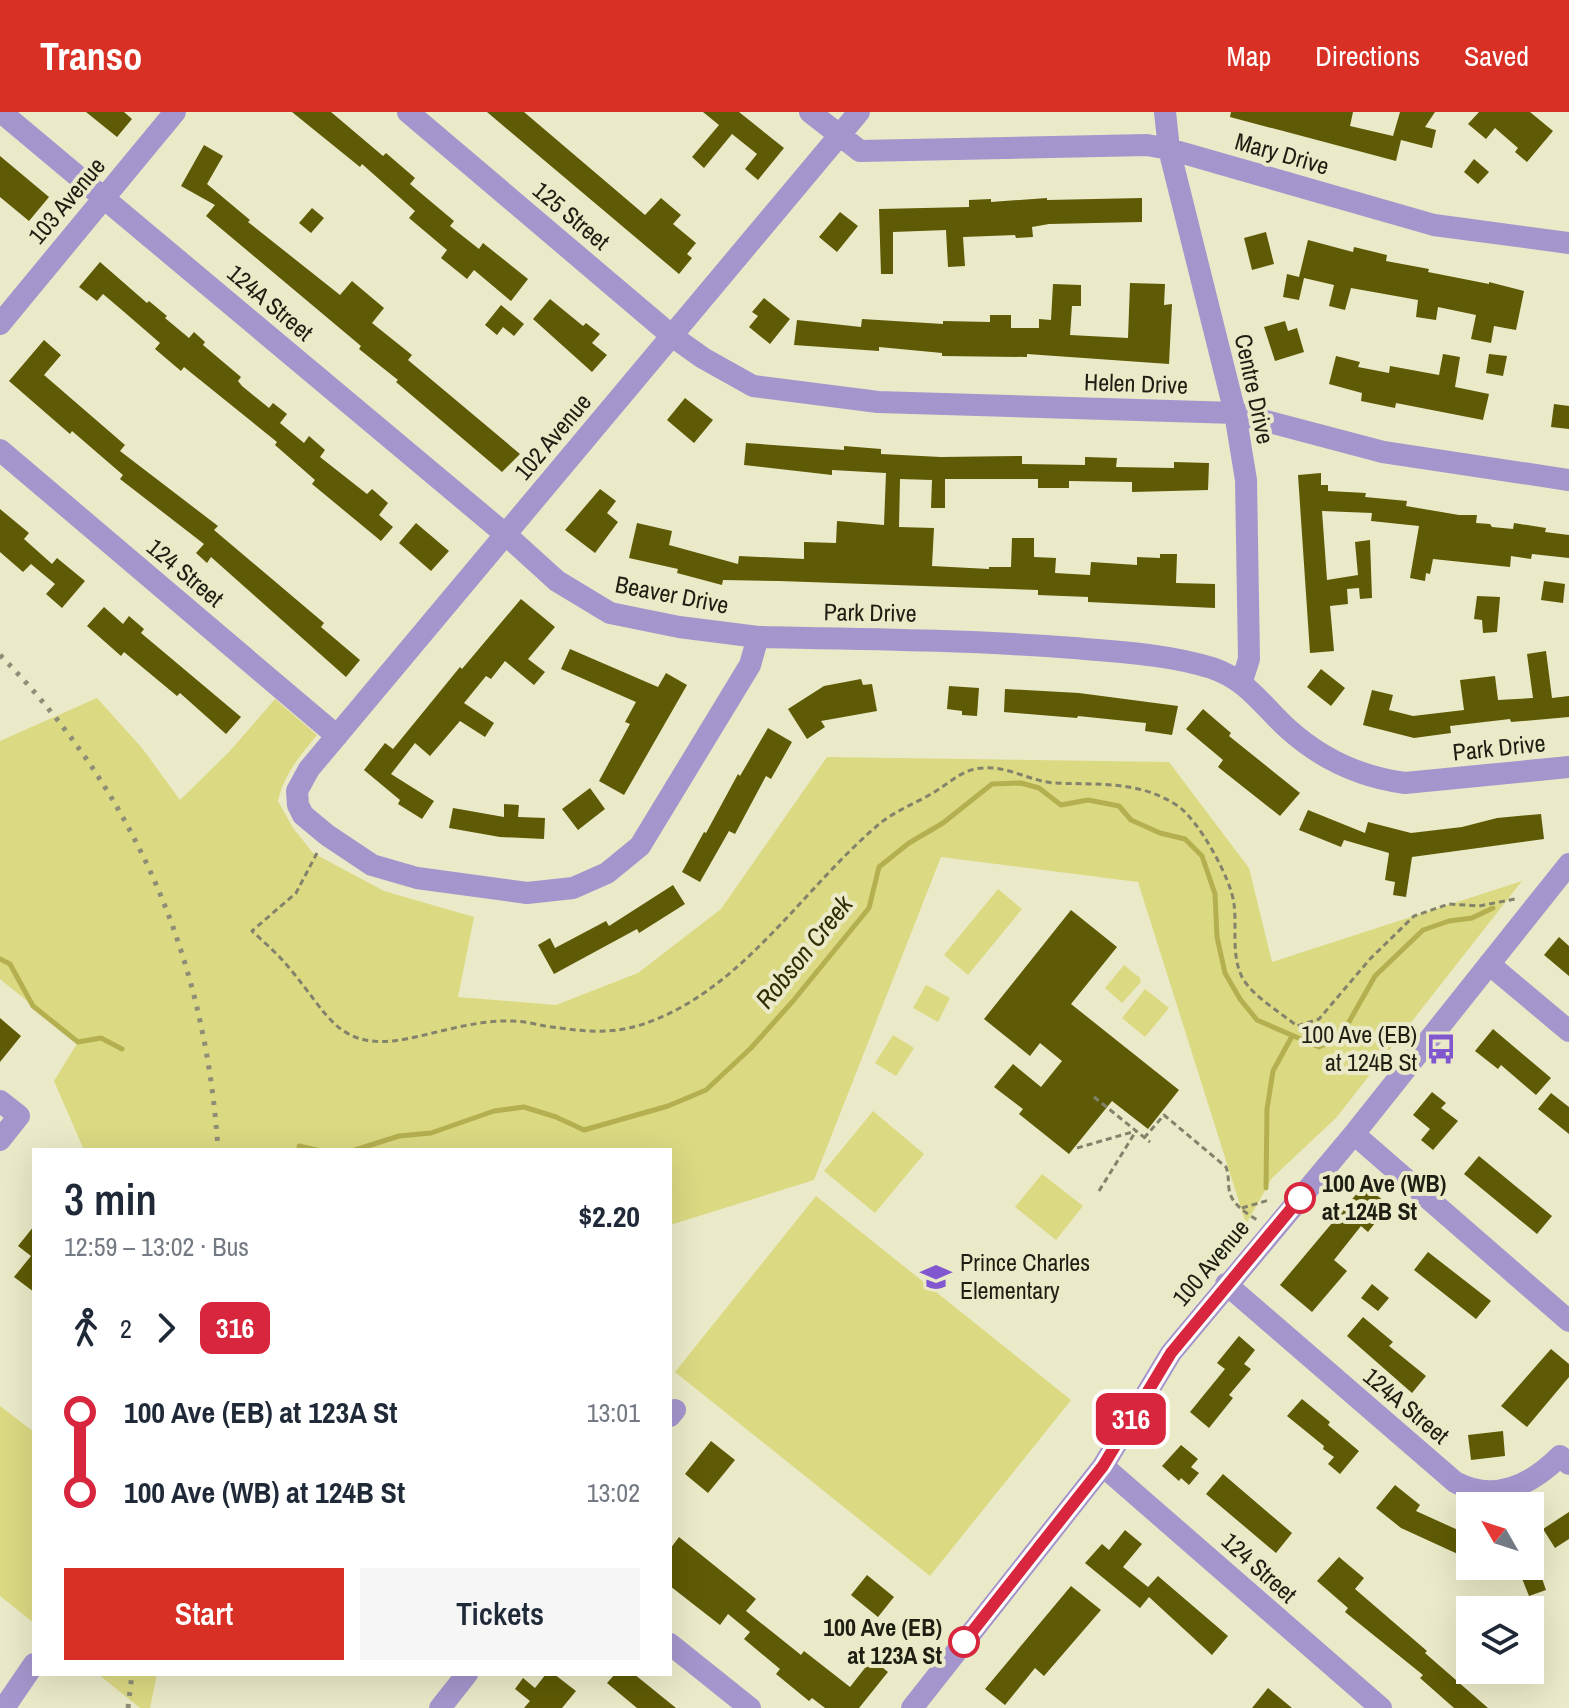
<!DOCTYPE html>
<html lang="en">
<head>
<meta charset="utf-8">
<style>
	:root { --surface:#fff; --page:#f6f6f7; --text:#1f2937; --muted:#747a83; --accent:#d93025 }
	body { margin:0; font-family:"Archivo Narrow",sans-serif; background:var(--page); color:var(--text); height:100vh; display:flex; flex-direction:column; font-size:30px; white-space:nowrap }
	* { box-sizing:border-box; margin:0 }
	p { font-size:26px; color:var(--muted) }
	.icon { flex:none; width:44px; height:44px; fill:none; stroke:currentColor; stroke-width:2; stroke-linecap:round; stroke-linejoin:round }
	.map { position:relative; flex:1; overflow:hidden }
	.sheet { position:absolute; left:32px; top:1036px; width:640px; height:528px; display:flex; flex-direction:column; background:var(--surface); border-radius:0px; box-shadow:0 8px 32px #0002 }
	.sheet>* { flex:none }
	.badge { padding:0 16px; border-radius:12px; font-size:28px; line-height:52px }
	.needle { width:52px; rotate:309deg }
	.tools { position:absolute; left:1456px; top:1380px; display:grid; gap:16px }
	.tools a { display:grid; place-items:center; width:88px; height:88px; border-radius:0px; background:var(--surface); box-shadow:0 8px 32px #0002; font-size:40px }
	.map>.badge { position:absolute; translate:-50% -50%; box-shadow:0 0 0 4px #fff }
	.legs { display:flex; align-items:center; gap:12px; height:88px; padding:0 32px; font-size:26px }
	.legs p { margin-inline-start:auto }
	.overview { display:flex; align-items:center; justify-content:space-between; height:136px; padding:0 32px }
	h1 { font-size:44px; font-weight:600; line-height:60px }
	.button { display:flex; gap:16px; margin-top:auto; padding:16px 32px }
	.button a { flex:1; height:92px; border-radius:0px; background:var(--accent); color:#fff; font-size:32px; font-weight:600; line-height:92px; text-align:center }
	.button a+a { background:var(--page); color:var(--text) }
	ul { padding:0 32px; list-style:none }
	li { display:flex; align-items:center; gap:28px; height:80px; font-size:30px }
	li i { display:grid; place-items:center; width:12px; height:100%; margin:0 10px; background:currentColor }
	li i::after { content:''; width:20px; height:20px; margin:-10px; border:6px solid; border-radius:50%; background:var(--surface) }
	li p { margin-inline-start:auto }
	li:first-child i { background:linear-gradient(#0000 50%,currentColor 0) }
	li:last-child i { background:linear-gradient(currentColor 50%,#0000 0) }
	header { display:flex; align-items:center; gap:48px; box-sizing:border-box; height:112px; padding:0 40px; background:var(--accent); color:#fff }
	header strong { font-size:38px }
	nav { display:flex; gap:44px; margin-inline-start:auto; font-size:28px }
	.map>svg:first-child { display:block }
</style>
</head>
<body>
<header>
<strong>Transo</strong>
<nav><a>Map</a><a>Directions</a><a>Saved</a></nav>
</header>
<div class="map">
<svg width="1569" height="1596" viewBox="0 0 1569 1596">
	<rect width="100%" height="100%" fill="#eaeac8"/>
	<!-- green -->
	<path fill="#dcd983" d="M97 586 142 636 180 688 229 640 275 587 317 623C300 644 284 662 278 689L293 716 313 741 384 779 474 805 458 885 556 893 638 861 721 797 827 645 1169 650 1249 756 1272 850 1522 769 1336 1006 1272 1066 1246 1112 1138 770 941 745 814 1068 670 1113V1038H84L54 969 78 930 0 867V629Z
		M998 777 1022 797 968 863 944 843Z
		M1124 853 1140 866 1141 870 1122 891 1105 876Z
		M926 873 950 886 938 910 913 896Z
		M1145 877 1169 896 1145 925 1122 906Z
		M893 923 914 936 896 964 875 951Z
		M873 999 924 1042 875 1101 824 1059Z
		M1042 1062 1083 1094 1056 1128 1015 1095Z
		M816 1084 1071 1288 930 1464 675 1260Z
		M0 1294 34 1320V1511L0 1484Z
		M98 1562H157L150 1596H140Z"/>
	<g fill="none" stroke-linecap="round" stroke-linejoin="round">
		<!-- stream -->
		<path stroke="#b4af4f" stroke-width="5" d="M0 847 10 852 33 894 78 930 101 926 122 937
			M299 1034 317 1038
			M355 1038 399 1024 431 1021 494 999 524 995 556 1005 584 1018 668 994 706 978 751 936 793 889 869 796 879 755 909 731 943 711 992 672 1021 671 1039 676 1061 693 1088 688 1119 694 1131 708 1160 721 1185 727 1202 744 1215 782 1217 825 1225 861 1240 887 1257 908 1319 935 1341 924 1375 864 1423 818 1449 809 1472 806 1493 796
			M1266 1076 1267 997 1273 959 1291 926"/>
	</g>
	<!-- building -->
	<path fill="#5e5a05" d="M86 0H124L132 7 117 25Z
		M292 0H331L383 44 386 41 415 66 410 72 454 109 450 114 479 137 483 131 528 167 511 189 474 158 467 167 441 146 447 138 409 106 415 99 362 52 360 55Z
		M487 0H524L645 103 661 86 681 103 673 112 696 131 687 142 692 146 679 162Z
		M703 0H739L784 36 758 68 745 57 757 42 732 22 704 56 692 45 719 13Z
		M1231 0H1353L1350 14 1393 24 1400 0H1435L1425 15 1436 18 1432 36 1401 28 1396 49 1230 5Z
		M1479 0H1530L1553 19 1527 50 1515 40 1518 36 1495 16 1486 27 1468 12Z
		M204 33 223 44 207 72 250 108 248 110 340 183 352 169 384 196 372 211 412 243 408 248 520 342 502 360 396 270 398 268 359 237 361 234 206 104 215 93 181 74Z
		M0 44 49 85 29 109 0 85Z
		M1474 47 1489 60 1478 72 1464 60Z
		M1047 86V88L1142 86V110L1049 112 1032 115 1033 125 1016 126 1015 123 963 125 965 154 948 155 946 118 893 120V162H881L879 97 969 95V88L991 87V90Z
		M312 96 324 106 311 121 299 111Z
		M840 100 858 114 837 140 819 125Z
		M1266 120 1274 152 1252 158 1244 126Z
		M1308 128 1353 140 1354 135 1387 143 1386 149 1429 157 1428 160 1489 172V170L1524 179 1516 218 1494 214 1491 231 1471 227 1476 203 1438 195 1436 208 1416 205 1418 188 1351 176 1345 198 1329 194 1334 173 1304 166 1299 188 1283 185 1287 162 1299 165Z
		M100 150 147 191 149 189 167 204 165 206 189 226 194 220 205 230 203 233 241 265 238 269 242 274 269 296 273 291 287 302 280 311 304 331 309 324 325 338 320 345 367 382 372 377 388 391 379 403 393 415 381 429 312 372 315 368 275 333 277 330 184 255 181 259 155 237 160 231 123 199 103 182 97 189 79 175Z
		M1130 171 1165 172 1164 193 1172 192 1169 252 1027 242V245L942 244V241L879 235V239L794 233 797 208 861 215 862 207 943 212V209L990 210V203H1011V216H1039V207L1051 208 1053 172 1081 173V194H1072L1070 223 1128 226Z
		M764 186 790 207 770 232 749 215 758 204 752 200Z
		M550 187 583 214 586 211 600 222 592 231 607 243 592 260 533 207Z
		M501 193 524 212 514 224 503 215 497 223 485 213Z
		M1285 209 1288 219 1297 216 1304 240 1275 249 1264 215Z
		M44 228 61 243 44 263 125 333 120 339 218 414 214 418 324 511 321 515 360 548 346 565 211 445 207 451 196 441 204 432 120 367 123 363 72 319 70 322 9 269Z
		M1443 242 1460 245 1455 275 1489 282 1483 308 1396 291 1395 296 1361 289 1362 281 1329 272 1336 244 1360 250 1358 255 1389 261 1390 254 1439 263Z
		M1489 242 1507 244 1503 264 1486 261Z
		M685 286 713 308 694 331 667 308Z
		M1554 292 1569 294V317L1551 315Z
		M746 331 844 338V334L881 337V342L941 345 1022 344V352L1085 353V345L1117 346 1116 355 1174 356V350L1209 351 1208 378 1132 380V370L1069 369V376H1038V367H945V396H931L932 368 900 367 899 415 934 416 932 454 989 457V455H1011L1012 426H1034V445L1056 446 1055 461 1090 463 1091 450 1137 453V445L1160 446V442H1177L1176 471 1215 472V496L1088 490V485L1038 483V478L779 469 723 468 722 473 677 461 678 457 629 446 637 411 672 419 669 433 738 452 739 444 804 447V430L836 431 837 409 884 413 886 361 832 358V363L744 353Z
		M1321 361V373H1328V379L1366 381 1365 385 1407 389 1406 394 1459 403H1477L1476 411 1490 412 1492 415 1513 417 1514 411 1546 416 1545 420 1569 423V446L1532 442 1531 447 1511 444 1510 455 1433 447 1430 462 1426 461 1425 469 1410 466 1419 414 1371 409 1372 401 1322 399 1327 468 1358 463 1355 430 1370 428 1372 486 1360 487 1359 476 1347 477 1348 492 1330 494 1334 539 1310 541 1298 363Z
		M600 377 616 389 607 401 618 410 595 441 565 418Z
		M0 397 29 421 24 427 52 452 57 446 85 469 62 496 46 482 55 472 31 452 23 460 0 440Z
		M416 411 449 439 431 459 399 431Z
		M1544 469 1565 472 1563 491 1541 488Z
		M1477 484 1500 485 1497 520 1483 521 1482 508 1474 507Z
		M521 487 555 515 528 547 545 560 534 573 505 549 491 567 486 564 464 591 494 611 485 625 460 609 430 644 415 631 391 662 434 689 422 707 398 692 400 688 364 658 385 631 393 637 460 555 462 557Z
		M104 495 123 512 129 504 144 517 141 521 241 605 226 622 180 581 177 584 124 540 121 544 87 514Z
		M570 537 658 575 666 561 687 573 624 683 599 669 630 612 625 610 636 590 561 557Z
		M1546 539 1552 586 1569 584V605L1511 610 1510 607 1450 614 1451 621 1414 626 1363 613 1372 578 1393 583 1389 598 1413 604 1464 598 1460 568 1495 564 1498 588 1533 586 1527 542Z
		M1321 557 1345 576 1331 594 1307 575Z
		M861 567 863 573 872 572 877 599 821 609 825 615 807 627 788 597 824 574Z
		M949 574 979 576 977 604 962 603V599L947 597Z
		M1005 577 1079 581 1178 594 1172 623 1145 619 1146 611 1078 604 1077 606 1004 600Z
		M1203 597 1231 621 1229 624 1300 681 1280 704 1218 655 1223 648 1186 617Z
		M768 616 792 630 771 667 766 664 735 722 729 719 700 770 682 760 704 720 706 721 738 662 740 664Z
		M590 676 605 697 578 718 562 697Z
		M504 692 519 693 518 705 545 706 544 727 500 725 449 716 453 696 504 705Z
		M1308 698 1365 721 1368 710 1411 721 1462 715 1497 706 1541 702 1544 727 1412 745 1406 785 1393 783 1395 770 1385 768 1389 741 1344 728 1341 735 1299 718Z
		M673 773 685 792 639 821 637 817 554 862 538 833 550 826 555 836 606 809 609 814Z
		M1071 798 1117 835 1071 892 1179 978 1148 1017 1112 989 1069 1042 1019 1002 1023 997 994 975 1013 952 1041 975 1062 949 1040 931 1030 944 984 907Z
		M1559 825 1569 834V864L1544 843Z
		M0 906 21 924 0 950Z
		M1493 917 1551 966 1536 983 1501 953 1498 957 1475 939Z
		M1432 980 1446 991 1441 996 1458 1009 1433 1038 1421 1028 1430 1017 1413 1003Z
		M1551 981 1569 995V1022L1538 997Z
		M1479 1044 1552 1104 1537 1122 1464 1062Z
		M1364 1073 1389 1093 1368 1120 1361 1114 1334 1148 1347 1159 1312 1200 1280 1173Z
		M34 1114V1180L14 1165 31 1144 18 1134Z
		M1428 1140 1491 1189 1476 1207 1414 1158Z
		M1372 1172 1389 1186 1378 1199 1361 1186Z
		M1363 1205 1393 1230 1389 1234 1426 1264 1412 1281 1347 1224Z
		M1239 1224 1255 1238 1244 1252 1251 1257 1229 1283 1233 1286 1209 1316 1190 1300 1225 1257 1217 1251Z
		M1551 1237 1569 1252V1265L1527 1315 1501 1294Z
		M1302 1287 1330 1310 1328 1313 1359 1339 1340 1362 1328 1352 1334 1345 1323 1337 1324 1334 1287 1304Z
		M1503 1319 1505 1344 1471 1348 1468 1323Z
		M711 1329 735 1348 708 1381 685 1362Z
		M1181 1333 1198 1347 1191 1355 1199 1361 1189 1373 1181 1366 1179 1369 1162 1354Z
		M1223 1362 1292 1421 1276 1441 1206 1382Z
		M1395 1373 1420 1393 1416 1399 1469 1423 1460 1443 1401 1416 1376 1396Z
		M1569 1400V1427L1555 1436 1543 1417Z
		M1125 1418 1142 1432 1123 1455 1148 1475 1158 1464 1228 1524 1212 1543 1149 1485 1140 1496 1085 1451 1102 1432 1109 1438Z
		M679 1425 756 1487 746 1499 801 1543 804 1539 850 1575 872 1547 888 1560 859 1596H825L812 1586 809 1589 776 1562 780 1557 744 1527 750 1520 728 1502 720 1513 670 1474V1437Z
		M1339 1445 1364 1466 1355 1477 1427 1539 1425 1541 1488 1596H1454L1420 1566 1423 1563 1345 1500 1348 1496 1317 1469Z
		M1537 1452 1546 1478 1529 1484 1519 1459Z
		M867 1463 894 1485 878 1505 851 1483Z
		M1071 1474 1101 1498 1044 1564 1035 1556 1005 1593 985 1577Z
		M546 1562H554L576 1579 562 1596H524L530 1589 515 1577 523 1566 535 1576Z
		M615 1562H634L676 1596H637L607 1571Z
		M1268 1576 1292 1596H1252Z"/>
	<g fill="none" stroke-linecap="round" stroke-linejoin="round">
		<!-- path -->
		<path stroke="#83826b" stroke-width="3" stroke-dasharray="6 4" stroke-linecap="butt" d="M317 741 296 781 252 819C265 831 279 843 290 857 328 901 337 940 406 927 441 920 476 908 512 909 523 909 535 912 545 914 587 920 616 924 657 907 748 869 805 775 878 713 894 699 917 691 936 679 952 669 963 657 983 656 1008 654 1030 669 1054 671 1098 673 1139 668 1178 694 1199 709 1231 766 1234 792 1237 815 1231 843 1242 865 1252 884 1280 900 1297 914L1319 907 1370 847 1414 804 1449 792 1479 794 1515 787
			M1094 985 1150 1030
			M1144 1026 1164 1003 1226 1055C1229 1063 1228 1069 1229 1077 1231 1092 1245 1100 1257 1108
			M1077 1036 1136 1019
			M1099 1079 1136 1019
			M1242 1096 1269 1088"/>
		<!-- minor -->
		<path stroke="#a496cd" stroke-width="22" d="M1 0 505 422 557 469 610 501 679 515 758 525
			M408 0 672 224 703 246 753 274 878 290 1235 301 1383 340 1569 368
			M810 0 860 39 1147 33 1169 37 1434 113 1569 131
			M859 0 309 657 297 679 298 693 303 703 327 723 372 753 417 766 527 781 573 776 607 761 640 734 750 553 758 525C864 527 969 528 1074 536 1120 540 1167 542 1212 556 1247 568 1261 592 1287 616 1321 647 1360 665 1405 671L1569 655
			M1165 0 1169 37 1235 301 1246 368 1249 547 1242 569
			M0 212 175 0
			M0 338 337 624
			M1489 852 1569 919
			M0 989 19 1004 0 1028
			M1354 1022 1569 1209
			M1226 1172 1455 1370C1494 1391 1530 1374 1560 1344L1569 1352
			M670 1304 675 1298
			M1103 1354 1381 1596
			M670 1532 750 1596
			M4 1596 34 1552
			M440 1596 467 1562
			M912 1596 1103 1354 1171 1241 1354 1022 1569 752"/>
		<!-- rail -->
		<path stroke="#8e8d75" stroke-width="5" stroke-dasharray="4 8" stroke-linecap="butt" d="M0 543C135 680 206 847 218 1038
			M128 1596 132 1562"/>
	</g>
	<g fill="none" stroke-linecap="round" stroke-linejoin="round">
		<!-- line-1 casing -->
		<g stroke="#fff" stroke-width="18">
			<path id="line-1" d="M964 1530 1103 1354 1171 1241 1300 1086"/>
		</g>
		<!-- line-1 -->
		<use href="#line-1" stroke="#d7263d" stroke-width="12"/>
	</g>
	<!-- icons -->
	<defs>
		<g id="bus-bare" transform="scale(2.4)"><path d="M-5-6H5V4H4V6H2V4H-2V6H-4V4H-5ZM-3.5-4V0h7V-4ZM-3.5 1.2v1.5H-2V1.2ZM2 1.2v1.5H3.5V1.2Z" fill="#8157d0" stroke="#eaeac8" stroke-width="2.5" paint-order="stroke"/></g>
		<g id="school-bare" transform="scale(2.4)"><path d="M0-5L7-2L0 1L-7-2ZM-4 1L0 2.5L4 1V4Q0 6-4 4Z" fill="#8157d0" stroke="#eaeac8" stroke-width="2.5" paint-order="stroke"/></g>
	</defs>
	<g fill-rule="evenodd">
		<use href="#bus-bare" x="1441" y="937"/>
		<use href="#school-bare" x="936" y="1165"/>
	</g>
	<!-- markers -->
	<g fill="#fff" stroke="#d7263d" stroke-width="4">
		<circle cx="1300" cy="1086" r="14"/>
		<circle cx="964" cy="1530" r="14"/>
	</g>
	<g text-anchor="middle" stroke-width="8" stroke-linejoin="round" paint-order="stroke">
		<!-- street labels -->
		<g font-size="24" fill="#1f1e12" stroke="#eaeac8">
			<text transform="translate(1282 42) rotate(16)" y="8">Mary Drive</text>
			<text transform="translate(67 89) rotate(-50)" y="8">103 Avenue</text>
			<text transform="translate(571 104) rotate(40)" y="8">125 Street</text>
			<text transform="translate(270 191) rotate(40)" y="8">124A Street</text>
			<text transform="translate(1136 272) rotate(2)" y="8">Helen Drive</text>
			<text transform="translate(1254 277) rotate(78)" y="8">Centre Drive</text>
			<text transform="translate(553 325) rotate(-50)" y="8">102 Avenue</text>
			<text transform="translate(185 461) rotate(40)" y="8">124 Street</text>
			<text transform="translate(672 483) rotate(11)" y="8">Beaver Drive</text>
			<text transform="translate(870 501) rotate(1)" y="8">Park Drive</text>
			<text transform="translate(1499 636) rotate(-6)" y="8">Park Drive</text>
			<text transform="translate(1211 1151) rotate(-50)" y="8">100 Avenue</text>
			<text transform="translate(1406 1294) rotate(40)" y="8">124A Street</text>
			<text transform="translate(1259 1456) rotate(42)" y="8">124 Street</text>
		</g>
		<!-- poi labels -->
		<g font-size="24" fill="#1f1e12" stroke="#eaeac8" text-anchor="end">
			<text x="1417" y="931">100 Ave (EB)<tspan x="1417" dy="28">at 124B St</tspan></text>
			<text x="960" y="1159" text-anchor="start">Prince Charles<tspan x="960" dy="28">Elementary</tspan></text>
		</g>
		<!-- stop labels -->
		<g font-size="24" font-weight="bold" fill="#1f1e12" stroke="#eaeac8" text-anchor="start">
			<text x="1322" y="1080">100 Ave (WB)<tspan x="1322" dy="28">at 124B St</tspan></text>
			<text x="942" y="1524" text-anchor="end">100 Ave (EB)<tspan x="942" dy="28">at 123A St</tspan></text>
		</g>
		<!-- water labels -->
		<g font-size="26" font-style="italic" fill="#302d03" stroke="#eaeac8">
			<text transform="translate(804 840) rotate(-51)" y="9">Robson Creek</text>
		</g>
	</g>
</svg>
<div class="tools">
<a><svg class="needle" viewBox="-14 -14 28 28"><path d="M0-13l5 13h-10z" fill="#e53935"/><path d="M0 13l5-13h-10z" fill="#747a83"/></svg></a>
<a><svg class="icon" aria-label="layers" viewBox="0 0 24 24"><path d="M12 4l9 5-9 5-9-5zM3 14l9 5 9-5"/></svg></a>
</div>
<b class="badge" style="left:1131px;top:1307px;background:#d7263d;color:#fff">316</b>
<section class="sheet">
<div class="overview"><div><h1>3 min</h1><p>12:59 – 13:02 · Bus</p></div><b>$2.20</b></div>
<div class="legs"><svg class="icon" aria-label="walk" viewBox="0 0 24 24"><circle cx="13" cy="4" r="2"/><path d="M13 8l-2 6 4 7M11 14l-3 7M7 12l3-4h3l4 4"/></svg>2<svg class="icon" aria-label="forward" viewBox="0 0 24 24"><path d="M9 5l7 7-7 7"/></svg><b class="badge" style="background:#d7263d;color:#fff">316</b></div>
<ul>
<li><i style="color:#d7263d"></i><b>100 Ave (EB) at 123A St</b><p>13:01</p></li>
<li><i style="color:#d7263d"></i><b>100 Ave (WB) at 124B St</b><p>13:02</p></li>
</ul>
<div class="button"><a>Start</a><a>Tickets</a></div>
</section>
</div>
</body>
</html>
